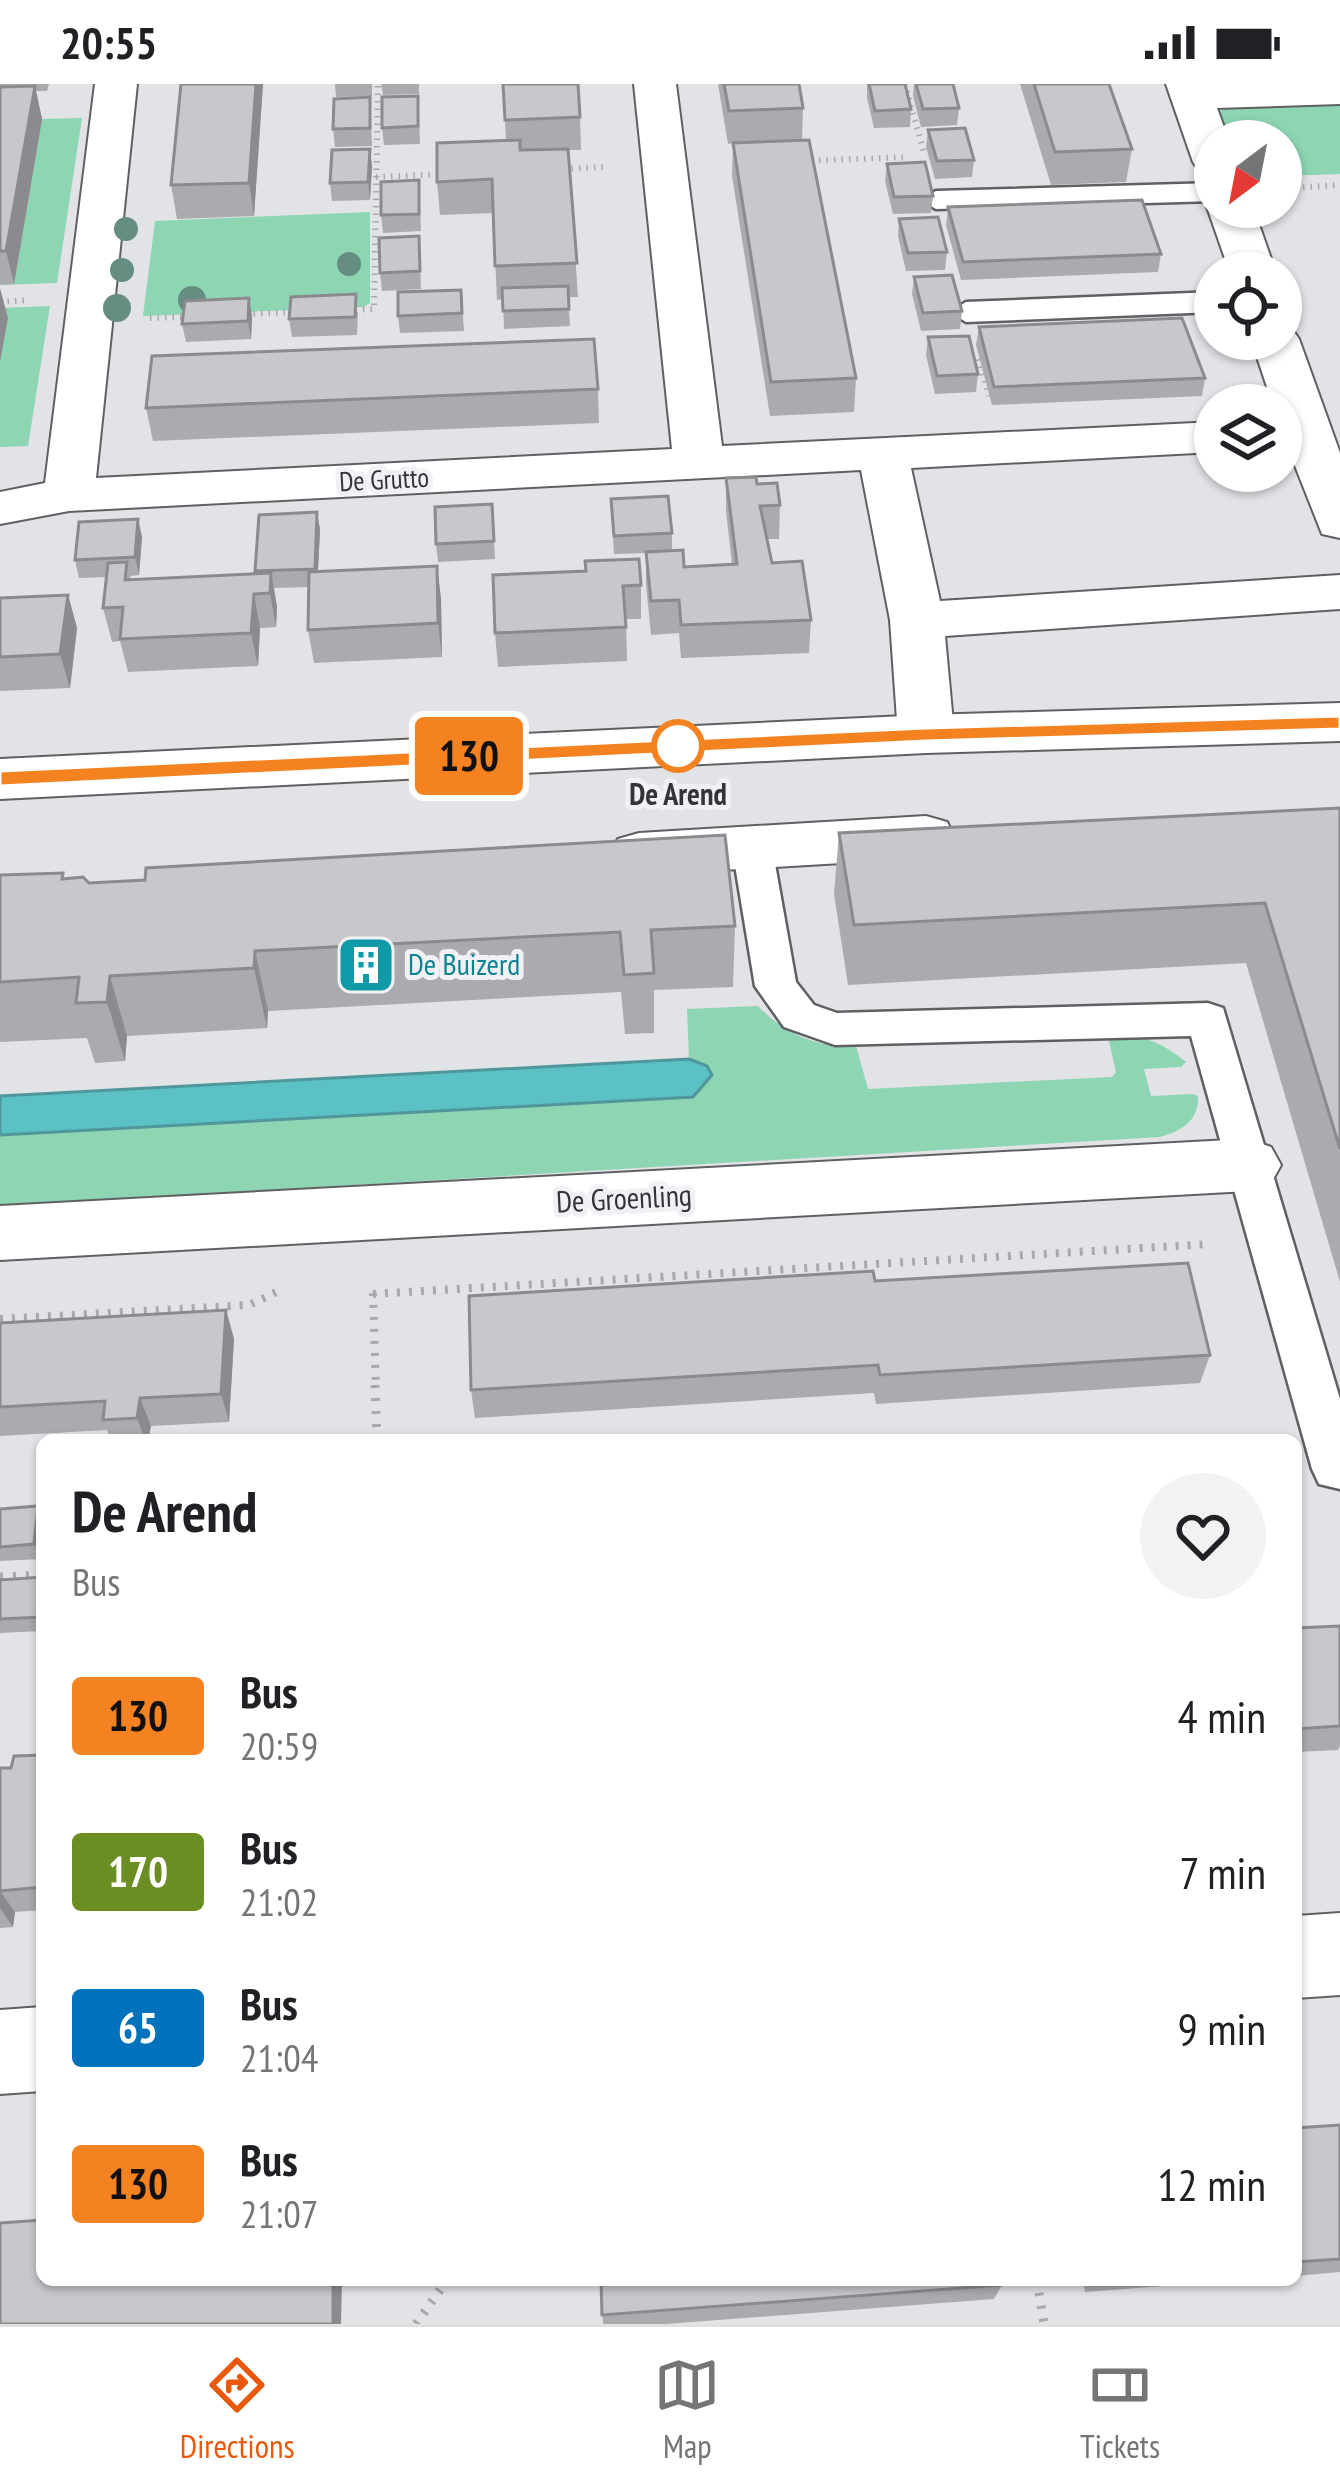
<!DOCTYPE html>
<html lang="en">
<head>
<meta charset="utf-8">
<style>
	:root { --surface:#fff; --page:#f2f2f2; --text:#202124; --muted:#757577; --line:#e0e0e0; --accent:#ea580c }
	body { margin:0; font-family:"PT Sans Narrow",sans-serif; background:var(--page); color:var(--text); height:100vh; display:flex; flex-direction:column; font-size:45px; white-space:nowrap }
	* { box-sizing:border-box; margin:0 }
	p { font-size:39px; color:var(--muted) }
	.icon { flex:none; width:66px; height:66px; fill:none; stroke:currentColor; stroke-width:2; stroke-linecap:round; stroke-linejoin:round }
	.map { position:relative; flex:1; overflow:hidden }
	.sheet { position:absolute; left:36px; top:1350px; width:1266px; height:852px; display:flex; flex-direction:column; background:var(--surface); border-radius:18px; box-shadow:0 3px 9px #0004 }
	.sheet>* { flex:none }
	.badge { padding:0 24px; border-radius:9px; font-size:42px; line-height:78px }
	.needle { width:78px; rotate:212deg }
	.fabs { position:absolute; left:1194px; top:36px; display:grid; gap:24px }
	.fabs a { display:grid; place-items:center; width:108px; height:108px; border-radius:50%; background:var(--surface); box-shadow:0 3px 9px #0004; font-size:60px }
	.map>.badge { position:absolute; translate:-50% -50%; box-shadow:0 0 0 6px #fff }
	.round { display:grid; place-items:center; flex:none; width:126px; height:126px; border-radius:63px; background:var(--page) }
	.overview { display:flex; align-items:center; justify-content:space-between; height:204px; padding:0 36px }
	h1 { font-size:57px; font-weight:600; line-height:90px }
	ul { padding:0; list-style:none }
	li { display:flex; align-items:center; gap:36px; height:156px; padding:0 36px }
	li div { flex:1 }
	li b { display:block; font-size:45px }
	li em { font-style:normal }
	li .badge { min-width:132px; font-weight:700; text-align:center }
	.status { display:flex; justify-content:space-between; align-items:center; height:84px; padding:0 60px; background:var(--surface); direction:ltr }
	.status svg { height:33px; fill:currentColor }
	.menu { display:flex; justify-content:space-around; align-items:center; height:168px; border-top:3px solid var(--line); background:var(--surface); font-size:33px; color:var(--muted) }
	.menu a { display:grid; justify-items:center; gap:6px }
	.menu .current { color:var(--accent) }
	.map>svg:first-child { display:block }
</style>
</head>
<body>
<div class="status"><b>20:55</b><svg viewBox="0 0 49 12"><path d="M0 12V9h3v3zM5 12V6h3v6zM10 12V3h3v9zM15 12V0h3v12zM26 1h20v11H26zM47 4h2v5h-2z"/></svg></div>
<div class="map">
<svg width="1340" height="2240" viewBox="0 0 1340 2240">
	<rect width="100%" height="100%" fill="#e2e3e7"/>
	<!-- green -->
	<path fill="#8dd5b3" d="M1340 15V90L1281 92V57H1217L1213 33 1230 20Z
		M82 34 57 199 0 201V36Z
		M370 128V219L363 223 143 232 155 137Z
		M50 222 28 362 0 363V224Z
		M758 922C784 949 818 965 856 962L868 1005 1112 993 1116 988 1108 953C1140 949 1160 957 1186 978L1181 983 1144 985 1151 1012 1193 1010 1198 1012C1199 1037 1182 1047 1160 1053L0 1122V1051L693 1013 706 982 689 975 687 925Z"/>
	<!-- water -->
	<path fill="#5bc1c5" stroke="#4f979a" stroke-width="3" d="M689 975 707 982 712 991 693 1013 0 1051V1012Z"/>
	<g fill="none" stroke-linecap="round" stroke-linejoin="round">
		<!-- lane casing -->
		<g stroke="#5f6064" stroke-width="5">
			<path id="lane" d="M1215 99V117L936 125 921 116 936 107Z
				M1215 208V228L966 238 950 228 966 218Z
				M752 749 766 753 772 763 796 898 814 921 837 929 1208 919 1223 924 1340 1315V1405L1319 1400 1312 1385 1191 952 835 961 784 943 755 902 732 763 738 753Z"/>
		</g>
		<!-- street casing -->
		<g stroke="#5f6064" stroke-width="4">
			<path id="street" d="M95 0H137L96 394 672 365 634 0H676L722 362 1215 338V368L911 384 940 517 1340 491V525L945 552 954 650 946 664 926 669 906 664 898 650 890 536 861 386 69 427 0 440V408L45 399Z
				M1166 0H1340V20L1217 24 1229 57H1215V91L1199 87 1193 78Z
				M1215 113V123H1253L1276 189H1230L1207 123Z
				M1281 242 1292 245 1299 255 1340 369V454L1322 450 1288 364H1281V321H1273L1251 255H1281Z
				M926 732 947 738 955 753 947 768 926 774 639 791 618 785 610 770 618 755 639 749Z
				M1248 1055 1271 1063 1281 1081 1271 1099 1248 1107 0 1176V1122Z
				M1340 1829V1911L1296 1914V1832Z
				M42 1923V2007L0 2010V1926Z"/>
		</g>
		<!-- secondary casing -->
		<g stroke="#5f6064" stroke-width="4">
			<path id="secondary" d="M1340 619V657L926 669 0 715V675L926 631Z"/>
		</g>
		<!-- path-far2 -->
		<path stroke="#a8a9ac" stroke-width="6" stroke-dasharray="1.5 6" stroke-linecap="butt" d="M905 0 924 69
			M804 77 909 73
			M564 85 603 83
			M376 93 447 90
			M1288 104 1340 101
			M0 218 30 216
			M348 226 374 225 378 0
			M246 230 297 228
			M150 234 189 233
			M979 275 989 312"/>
		<!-- path-far1 -->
		<path stroke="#a8a9ac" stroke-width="8" stroke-dasharray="3 9" stroke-linecap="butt" d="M373 1209 376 1304
			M373 1210 1210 1160
			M0 1235 249 1221 283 1205"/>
		<!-- path -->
		<path stroke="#a8a9ac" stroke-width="9" stroke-dasharray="3 10" stroke-linecap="butt" d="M375 1301 377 1356
			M0 1493 42 1491
			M1037 2196 1044 2240
			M416 2240 447 2196"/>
		<!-- lane -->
		<use href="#lane" fill="#fff" fill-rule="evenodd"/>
		<!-- street -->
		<use href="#street" fill="#fff" fill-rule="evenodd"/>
		<!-- secondary -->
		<use href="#secondary" fill="#fff" fill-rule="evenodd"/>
	</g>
	<!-- trees -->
	<g fill="#668d82">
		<circle cx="126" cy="145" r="12"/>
		<circle cx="349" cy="180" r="12"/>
		<circle cx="122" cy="186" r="12"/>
		<circle cx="192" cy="216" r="14"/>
		<circle cx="117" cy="224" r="14"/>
	</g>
	<!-- wall -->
	<path fill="#ababaf" d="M0 0H49L47 7H36L42 35 14 200 0 201Z
		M263 0 254 132 177 135 171 101Z
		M335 0H372V12L336 13Z
		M381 0H419V10L383 11Z
		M503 0 580 33 581 66H568L578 213H568L570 242 504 245 503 215 497 216 493 129 440 131 437 98 506 56Z
		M718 0H799L803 24 802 56 856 294 854 328 770 332 732 92 733 59 728 60Z
		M867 0H905L911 25 910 43 874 44 867 14Z
		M914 0H953L959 24 957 41 921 43 913 12Z
		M1020 0H1109L1132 65 1126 98 1051 101Z
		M370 13 372 62 335 63 333 45Z
		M419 29 420 60 384 61 382 44Z
		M928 46 974 76 972 93 935 95 926 63Z
		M370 65 372 83 370 116 332 117 330 99Z
		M887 80 933 112 931 129 893 130 885 97Z
		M419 96 421 147 383 149 381 131Z
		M948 123 1161 170 1158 188 961 196 946 141Z
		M899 135 947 168 945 186 906 187 898 152Z
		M419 152 421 205 382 207 380 189Z
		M914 193 962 227 960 245 921 247 912 210Z
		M461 206 464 247 400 249 398 232Z
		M358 228 357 251 292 253 289 235Z
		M252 232 251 255 186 258 182 240Z
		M979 243 1205 294 1202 312 992 321 976 261Z
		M928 253 978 290 976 308 935 310 926 271Z
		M598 305 599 339 153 357 146 324Z
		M726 394 757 400 780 421 779 455H767L772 479 811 536 809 569 681 574 679 549 651 551 646 501V469L614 470 611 415 672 449V467L684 483 732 480 726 427Z
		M492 420 495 475 438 478 436 460Z
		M317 428 320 446 318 488 437 482 441 515 442 573 314 579 308 546 309 503 274 504 277 523 276 543 260 544 258 582 128 588 120 557 112 558 103 524 107 493 79 494 75 476 138 435 142 453 139 491 130 492 131 496 256 490 255 487Z
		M585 477 641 501V535H626L627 577 498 583 495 549 585 487Z
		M68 511 77 544 70 604 0 607V514Z
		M1340 724V1198L1246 879 848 901 834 810 839 749Z
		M0 791 65 795 89 799 735 842 733 903 654 906V949L625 950 621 908 268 927 267 944 127 952 125 977 95 979 87 954 0 958Z
		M875 1197 1210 1271 1200 1299 876 1320 874 1309 475 1334 471 1306Z
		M226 1226 234 1255 229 1338 151 1342 148 1356H111L107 1346 0 1352V1239Z
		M38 1422 42 1431 41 1475 0 1477V1425Z
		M42 1493V1547L0 1549V1496Z
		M1340 1542V1662L1338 1666 1296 1668V1544Z
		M42 1671V1826L15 1828 13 1843 0 1844V1684H11Z
		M1340 2041V2188L1296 2192V2044Z
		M601 2196 1002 2201 994 2215 666 2240H603Z
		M1083 2196H1242L1085 2208Z"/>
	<!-- shaded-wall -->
	<path fill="#8b8b8f" d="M256 0H263L254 132 249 99Z
		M35 2 42 35 14 200 6 167Z
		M370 65 372 83 370 116 368 98Z
		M0 204 8 234 0 278Z
		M249 214 252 232 251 255 248 237Z
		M317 428 320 446 317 503 315 485Z
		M138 435 142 453 139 491 135 473Z
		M437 482 441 515 442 573 438 539Z
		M271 489 277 523 276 543 270 509Z
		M254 510 260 544 258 582 251 549Z
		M68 511 77 544 70 604 60 570Z
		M255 867 268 927 267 944 254 884Z
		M110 892 127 952 125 977 107 918Z
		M226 1226 234 1255 229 1338 221 1310Z
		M140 1314 151 1342 148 1356H145L137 1334Z
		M38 1422 42 1431 41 1475 34 1460Z
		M0 1807 15 1828 13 1843 0 1824Z
		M333 2196H342L341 2240H333Z"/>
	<!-- building -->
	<path fill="#c7c7cc" stroke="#8b8b8f" stroke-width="3" d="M181 0H256L249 99 171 101Z
		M503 0H578L580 33 505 36Z
		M724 0H799L803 24 729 27Z
		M869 0H905L911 25 875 27Z
		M916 0H953L959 24 923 25Z
		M1034 0H1109L1132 65 1055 68Z
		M35 2 6 167H0V3Z
		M418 12V42L382 44V13Z
		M370 13V44L333 45 334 15Z
		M965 44 974 76 937 77 928 46Z
		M520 56V66L568 65 577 179 495 182 492 95 437 98V59Z
		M809 56 856 294 771 298 733 59Z
		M370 65 368 98 330 99 332 66Z
		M925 78 933 112 894 113 887 80Z
		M419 96V130L381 131V98Z
		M1142 116 1161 170 963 178 948 123Z
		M938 133 947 168 908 169 899 135Z
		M419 152 420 187 380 189 379 154Z
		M952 191 962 227 923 229 914 193Z
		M568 202 569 225 503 227 502 204Z
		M461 206 462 229 398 232V208Z
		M356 210 355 233 289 235 291 213Z
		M249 214 248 237 182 240 185 217Z
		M1182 234 1205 294 994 303 979 243Z
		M969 252 978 290 937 292 928 253Z
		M594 255 598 305 146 324 152 272Z
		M756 393 757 400 777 399 780 421 760 422 772 479 802 477 811 536 681 541 679 516 651 517 646 468 683 466 684 483 737 480 726 394Z
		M668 412 672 449 614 452 611 415Z
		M492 420 494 457 436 460 435 423Z
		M317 428 315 485 255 487 259 431Z
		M138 435 135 473 75 476 79 438Z
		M639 475 641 501 623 502 626 543 495 549 493 491 586 487 585 477Z
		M127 478 125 496 271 489 270 509 254 510 251 549 120 555 123 523 103 524 108 479Z
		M437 482 438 539 308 546 309 488Z
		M68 511 60 570 0 573V514Z
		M1340 724V1065L1265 819 854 841 839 749Z
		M725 751 735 842 651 846 654 889 624 891 620 848 255 867 254 884 110 892 107 918 76 919 79 893 0 898V791L63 789 62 795 83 793 89 799 145 796 146 784Z
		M1188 1179 1210 1271 880 1291 878 1281 471 1306 469 1212 873 1187 875 1197Z
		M226 1226 221 1310 140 1314 137 1334 103 1336 105 1317 0 1323V1239Z
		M38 1422 34 1460 0 1463V1425Z
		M42 1493V1533L0 1535V1496Z
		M1340 1542V1642L1296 1645V1544Z
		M42 1671V1803L0 1807V1809V1684H11L14 1672Z
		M1340 2041V2175L1296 2178V2044Z
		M42 2136V2196H333V2240H0V2139Z
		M601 2196H1001L1002 2201 602 2231Z"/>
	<!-- line -->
	<path fill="#f58220" stroke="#fff" stroke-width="3" d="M1340 632V645L926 657 0 702V687L926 644Z"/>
	<!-- icons -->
	<defs>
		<g id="building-square" transform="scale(3)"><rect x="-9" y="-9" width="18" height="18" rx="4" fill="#0f9aa8" stroke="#f0f0f5"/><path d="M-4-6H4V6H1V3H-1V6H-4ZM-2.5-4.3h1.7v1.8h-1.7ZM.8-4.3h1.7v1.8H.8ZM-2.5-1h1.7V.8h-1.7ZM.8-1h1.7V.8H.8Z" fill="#fff"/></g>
	</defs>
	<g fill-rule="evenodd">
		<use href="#building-square" x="366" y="881"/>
	</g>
	<!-- markers -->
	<circle fill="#fff" stroke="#f58220" stroke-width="6" cx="678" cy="662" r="24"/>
	<g text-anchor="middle" stroke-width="10" stroke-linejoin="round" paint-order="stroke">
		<!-- far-street labels -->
		<g font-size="27" fill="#343436" stroke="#f0f0f5">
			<text transform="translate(384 396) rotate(-3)" y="9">De Grutto</text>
		</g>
		<!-- stop labels -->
		<g font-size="30" font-weight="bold" fill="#343436" stroke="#f0f0f5">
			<text x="678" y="721">De Arend</text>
		</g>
		<!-- culture labels -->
		<g font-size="30" fill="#0d838f" stroke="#f0f0f5" text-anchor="start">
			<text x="408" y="891">De Buizerd</text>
		</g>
		<!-- street labels -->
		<g font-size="30" fill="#343436" stroke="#f0f0f5">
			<text transform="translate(624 1115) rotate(-3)" y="10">De Groenling</text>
		</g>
	</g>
</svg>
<div class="fabs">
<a><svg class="needle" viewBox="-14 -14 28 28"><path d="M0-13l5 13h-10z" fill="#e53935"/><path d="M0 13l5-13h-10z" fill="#757577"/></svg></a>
<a><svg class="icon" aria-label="locate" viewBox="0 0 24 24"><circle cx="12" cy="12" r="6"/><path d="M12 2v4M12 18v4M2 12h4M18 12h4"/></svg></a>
<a><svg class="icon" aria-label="layers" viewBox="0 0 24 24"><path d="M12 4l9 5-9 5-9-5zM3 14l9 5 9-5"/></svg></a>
</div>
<b class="badge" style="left:469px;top:672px;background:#f58220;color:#111">130</b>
<section class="sheet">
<div class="overview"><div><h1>De Arend</h1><p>Bus</p></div><a class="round"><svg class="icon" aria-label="heart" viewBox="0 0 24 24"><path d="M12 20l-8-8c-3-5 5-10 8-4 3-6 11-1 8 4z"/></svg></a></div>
<ul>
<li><span class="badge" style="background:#f58220;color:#111">130</span><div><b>Bus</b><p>20:59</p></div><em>4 min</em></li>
<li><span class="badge" style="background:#6b8e23;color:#fff">170</span><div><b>Bus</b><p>21:02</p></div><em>7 min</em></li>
<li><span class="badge" style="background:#0072bc;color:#fff">65</span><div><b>Bus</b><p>21:04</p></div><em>9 min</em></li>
<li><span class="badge" style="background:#f58220;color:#111">130</span><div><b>Bus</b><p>21:07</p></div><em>12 min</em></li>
</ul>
</section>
</div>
<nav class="menu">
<a class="current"><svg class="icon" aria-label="directions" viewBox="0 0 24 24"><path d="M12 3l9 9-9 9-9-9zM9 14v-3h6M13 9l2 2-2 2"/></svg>Directions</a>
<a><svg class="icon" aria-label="map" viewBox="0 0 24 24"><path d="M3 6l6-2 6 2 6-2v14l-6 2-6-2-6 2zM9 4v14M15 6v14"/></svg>Map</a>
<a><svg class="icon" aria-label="tickets" viewBox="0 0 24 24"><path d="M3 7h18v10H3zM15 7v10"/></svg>Tickets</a>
</nav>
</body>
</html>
